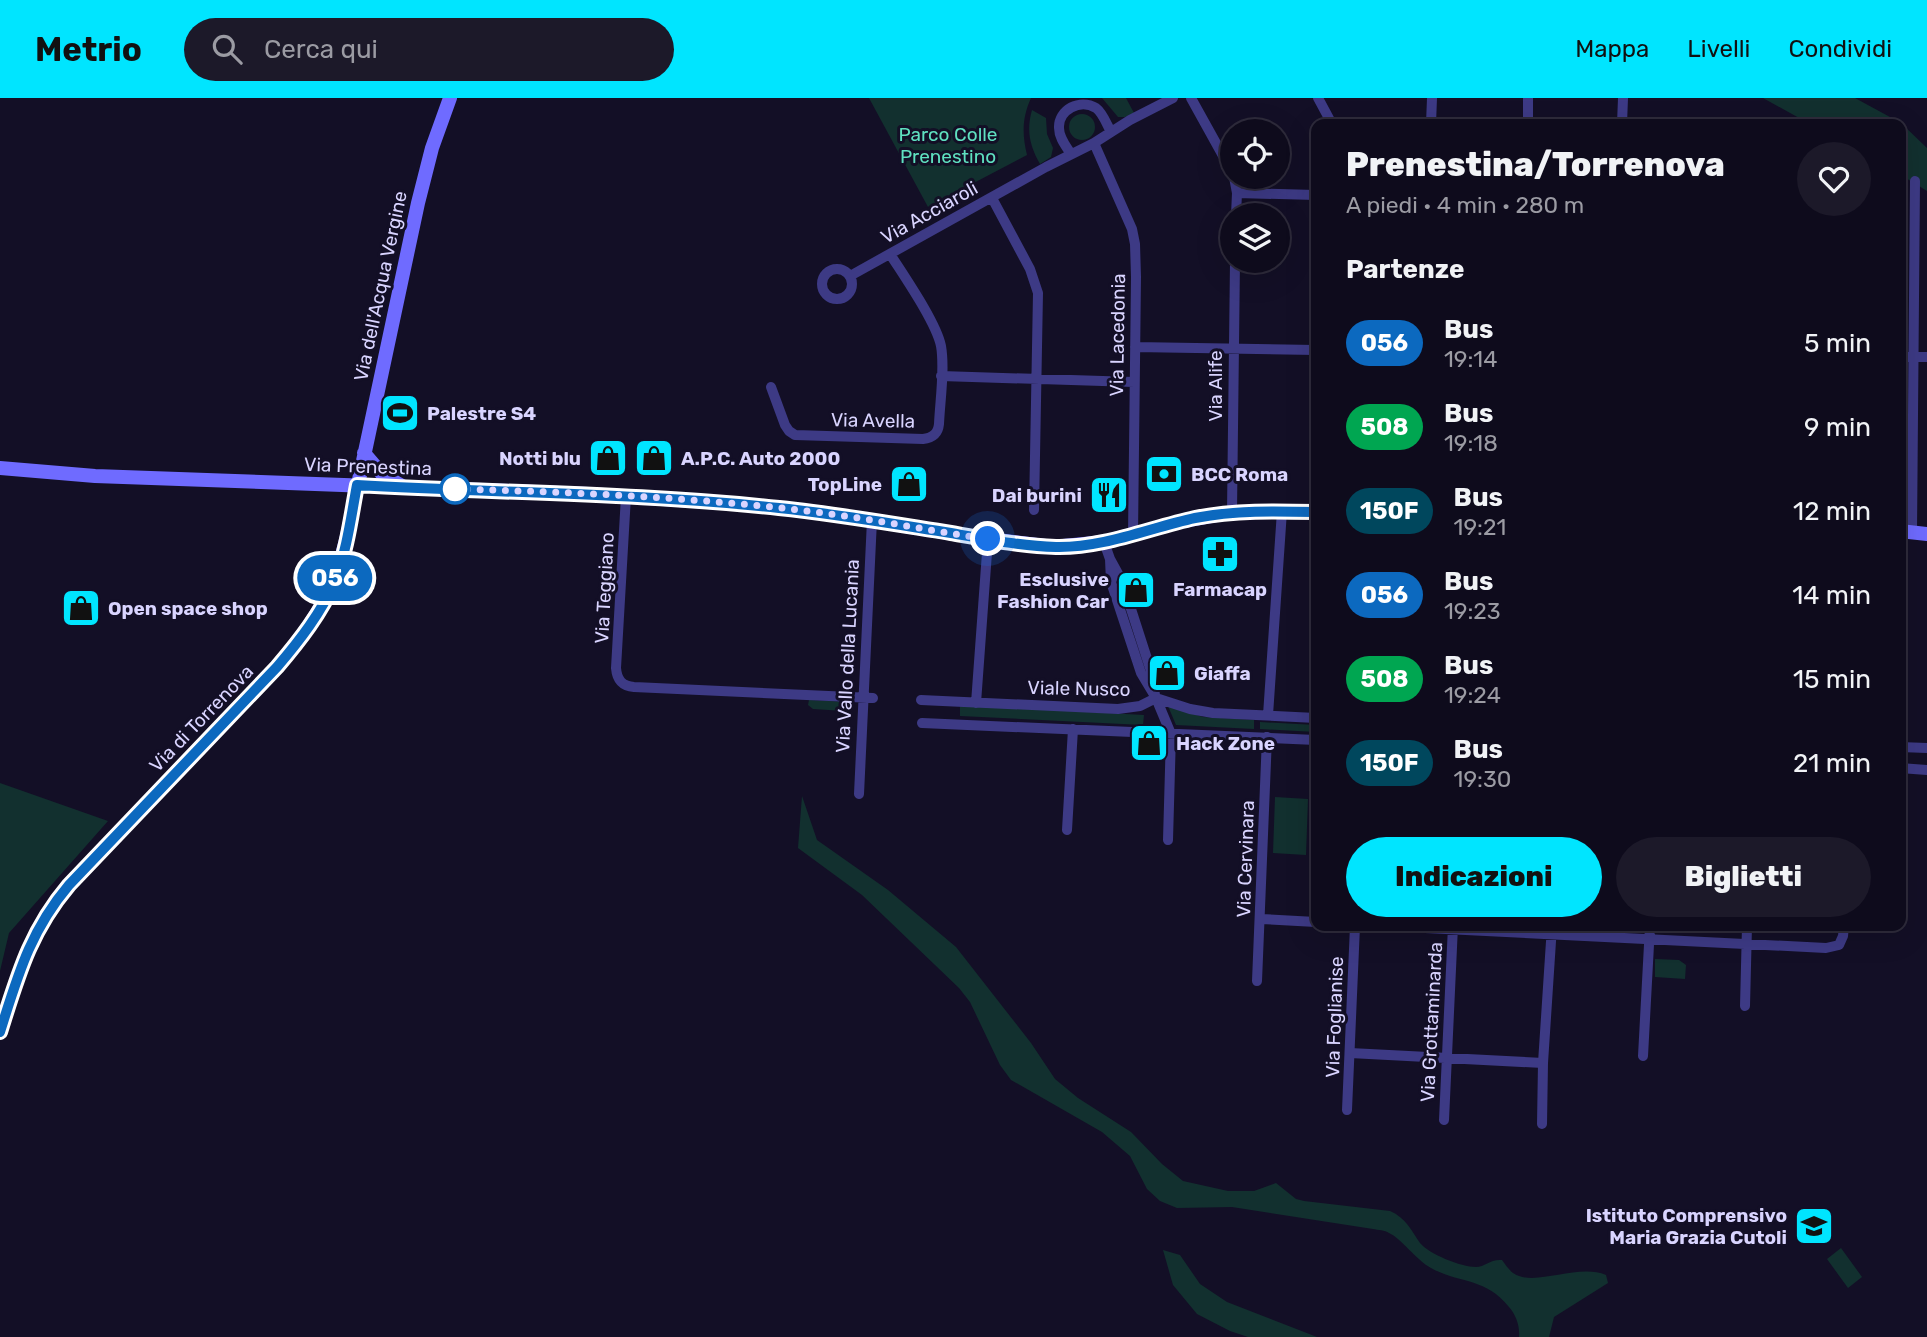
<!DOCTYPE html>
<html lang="it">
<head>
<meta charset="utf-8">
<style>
	:root { --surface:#0e0b1c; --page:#1c1929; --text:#f1f3f6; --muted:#9b9ba3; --line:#2e2b3b; --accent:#00e5ff }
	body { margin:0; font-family:Rubik,sans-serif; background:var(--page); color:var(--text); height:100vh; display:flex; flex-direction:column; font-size:26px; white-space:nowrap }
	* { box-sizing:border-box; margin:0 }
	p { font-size:23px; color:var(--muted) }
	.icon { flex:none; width:38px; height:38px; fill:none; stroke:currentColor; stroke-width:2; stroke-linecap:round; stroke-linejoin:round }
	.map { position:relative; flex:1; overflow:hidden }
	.details { position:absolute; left:1311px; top:21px; width:595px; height:812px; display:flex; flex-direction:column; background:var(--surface); border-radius:14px; box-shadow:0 7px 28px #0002,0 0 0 2px var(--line) }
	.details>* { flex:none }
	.badge { padding:0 14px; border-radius:23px; font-size:24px; line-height:46px }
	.controls { position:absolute; left:1220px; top:21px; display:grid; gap:14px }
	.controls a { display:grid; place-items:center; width:70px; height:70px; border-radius:50%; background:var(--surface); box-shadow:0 7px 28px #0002,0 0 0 2px var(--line); font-size:35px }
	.you { position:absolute; width:35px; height:35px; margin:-18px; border:5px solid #fff; border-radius:50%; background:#1a73e8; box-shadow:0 0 0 10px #1a73e833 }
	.map>.badge { position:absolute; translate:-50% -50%; box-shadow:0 0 0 4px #fff }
	h2 { padding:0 35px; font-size:26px; line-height:63px }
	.round { display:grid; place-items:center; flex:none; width:74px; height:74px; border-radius:37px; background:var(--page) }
	.headline { display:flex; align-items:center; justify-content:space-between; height:119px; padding:0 35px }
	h1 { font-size:33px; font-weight:800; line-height:52px }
	.button { display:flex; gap:14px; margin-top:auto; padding:14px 35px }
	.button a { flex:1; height:80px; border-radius:42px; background:var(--accent); color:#111; font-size:28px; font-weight:800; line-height:80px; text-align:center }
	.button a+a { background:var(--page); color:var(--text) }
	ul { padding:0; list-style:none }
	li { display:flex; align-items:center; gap:21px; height:84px; padding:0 35px }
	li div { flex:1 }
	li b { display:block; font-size:26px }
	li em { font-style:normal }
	li .badge { min-width:77px; font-weight:700; text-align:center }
	header { display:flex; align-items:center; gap:42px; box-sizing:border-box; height:98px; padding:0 35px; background:var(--accent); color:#111 }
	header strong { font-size:33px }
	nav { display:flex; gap:38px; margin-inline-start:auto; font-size:24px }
	.search { width:490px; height:63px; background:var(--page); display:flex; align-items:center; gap:18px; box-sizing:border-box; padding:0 24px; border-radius:38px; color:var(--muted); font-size:26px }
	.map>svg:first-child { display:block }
</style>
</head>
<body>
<header>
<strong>Metrio</strong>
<div class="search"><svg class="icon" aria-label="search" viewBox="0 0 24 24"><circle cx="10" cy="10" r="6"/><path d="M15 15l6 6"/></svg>Cerca qui</div>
<nav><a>Mappa</a><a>Livelli</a><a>Condividi</a></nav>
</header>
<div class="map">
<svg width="1927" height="1239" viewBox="0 0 1927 1239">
	<rect width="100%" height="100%" fill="#130f26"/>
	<!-- green -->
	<path fill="#12302f" d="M869 0H1031C1022 20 1022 36 1027 57L928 109Z
		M1102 0H1126L1134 15 1125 19H1118Z
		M1763 0H1855L1901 25 1927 50V93L1901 77 1900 26H1810Z
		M1032 12 1046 20 1047 36 1053 50 1051 59 1040 66C1030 48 1026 33 1032 12Z
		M1069 29a13 13 0 1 1 26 0a13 13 0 1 1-26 0Z
		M809 602 848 604V611L844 613 813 611 808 607Z
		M960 607 1144 617 1143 627 960 618Z
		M1168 608 1203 619 1254 622V631L1176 627Z
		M1260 624 1316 627V634L1260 631Z
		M0 685 108 723 9 835 0 873Z
		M802 698 817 742 888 792 956 849 1031 945 1055 981 1078 1000 1131 1034 1162 1066 1183 1083 1228 1093H1254L1276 1085 1296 1101 1304 1103 1390 1113C1406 1120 1411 1132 1420 1145 1429 1156 1461 1169 1476 1169 1485 1169 1490 1161 1502 1162 1505 1166 1509 1172 1513 1175 1534 1190 1577 1165 1606 1177L1608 1185 1554 1219 1549 1239H1519C1520 1228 1516 1217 1509 1209 1485 1179 1460 1186 1431 1170 1416 1162 1401 1140 1389 1135 1385 1132 1378 1132 1373 1131L1232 1109 1177 1110 1160 1103 1147 1091 1130 1058 1102 1034 1011 982 1000 967 970 904 959 890 862 797 798 750Z
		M1275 699 1308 701 1306 757 1273 755Z
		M1655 861 1679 862 1686 867 1685 881 1655 879Z
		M1841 1150 1862 1179 1848 1190 1827 1161Z
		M1163 1152 1180 1157 1200 1186 1227 1204 1317 1239H1248L1230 1233 1197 1216 1173 1187Z"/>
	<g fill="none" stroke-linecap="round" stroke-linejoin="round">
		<!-- street -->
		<path stroke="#3d3a85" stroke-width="10" d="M1191 0 1232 74
			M1318 0 1332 26
			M1431 26 1432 0
			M1528 26V0
			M1622 26 1623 0
			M1094 45 1132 131 1135 146 1136 179 1133 437
			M1071 56C1066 48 1059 40 1059 30 1058 12 1080 0 1096 10 1103 15 1107 27 1111 34
			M1234 79 1237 95 1236 117
			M1237 95 1316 97
			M992 100 1030 171 1038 195 1034 412
			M822 186a15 15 0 1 1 30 0a15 15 0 1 1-30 0Z
			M850 178 1046 69 1094 45 1130 22 1173 0
			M1135 249 1316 252
			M1900 259H1927
			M941 278 1134 284
			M771 289 785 327 789 333 795 337 923 341C932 340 938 336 939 326 940 303 945 271 941 248 936 224 904 178 890 156
			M626 398 616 570C617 582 622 588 634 589L873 600
			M1232 414 1235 163
			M1912 434 1915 83
			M1104 444 1110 461 1122 483 1151 573 1155 597
			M1110 461 1111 484 1141 575 1156 600 1171 636 1168 742
			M921 602 1118 611 1140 608 1156 600 1190 611 1213 615 1316 620
			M976 605 988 441
			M1268 617 1282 413
			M922 625 1316 642
			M1900 649 1927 650
			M1900 670 1927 672
			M859 696 872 422
			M1067 732 1073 631
			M1261 821 1316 824
			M1385 828 1826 850 1839 847 1843 838 1844 828
			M1257 883 1267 639
			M1745 908 1747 828
			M1350 955 1543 965
			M1643 958 1650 828
			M1347 1012 1355 828
			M1444 1022 1453 828
			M1542 1026 1543 965 1552 828"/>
		<!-- secondary -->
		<path stroke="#6f6bff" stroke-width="14" d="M364 355 382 376 402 388
			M0 370 95 378 589 396 738 406 824 415 974 439 1053 449 1104 444 1183 423 1222 416 1264 413 1316 414
			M1900 433 1927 436
			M0 934C18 879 30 831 69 787L277 569C314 525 334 494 347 438L418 105 432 50 450 0"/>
	</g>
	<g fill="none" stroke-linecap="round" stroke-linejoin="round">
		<!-- line casing -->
		<g stroke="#fff" stroke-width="16">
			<path id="line" d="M0 934C18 877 30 833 69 787L277 569C300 542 321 515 335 483 347 452 351 419 357 387 498 395 639 395 779 410 837 416 894 426 951 435 985 441 1021 448 1056 449 1104 450 1149 430 1195 420 1235 412 1275 413 1316 414"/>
		</g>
		<!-- line -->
		<use href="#line" stroke="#0c69bf" stroke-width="10"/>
		<!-- walk -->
		<path stroke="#d9d4ff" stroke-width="7" stroke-dasharray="0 12.6" d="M455 391C570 394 685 399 799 412 862 419 925 432 988 441"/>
	</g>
	<!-- icons -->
	<defs>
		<g id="stadium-square" transform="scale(2.0125)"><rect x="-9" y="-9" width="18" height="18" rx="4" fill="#00e5ff" stroke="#130f26"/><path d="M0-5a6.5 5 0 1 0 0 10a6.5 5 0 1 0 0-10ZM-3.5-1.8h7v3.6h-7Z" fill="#111"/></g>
		<g id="shop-square" transform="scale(2.0125)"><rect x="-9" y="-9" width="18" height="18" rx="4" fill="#00e5ff" stroke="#130f26"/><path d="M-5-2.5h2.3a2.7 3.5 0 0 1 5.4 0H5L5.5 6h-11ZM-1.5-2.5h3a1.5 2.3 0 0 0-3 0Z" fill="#111"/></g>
		<g id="bank-square" transform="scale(2.0125)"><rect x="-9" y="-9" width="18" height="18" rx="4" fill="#00e5ff" stroke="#130f26"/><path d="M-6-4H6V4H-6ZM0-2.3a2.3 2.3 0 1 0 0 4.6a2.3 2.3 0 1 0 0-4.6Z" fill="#111"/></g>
		<g id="restaurant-square" transform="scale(2.0125)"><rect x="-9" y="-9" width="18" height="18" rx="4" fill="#00e5ff" stroke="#130f26"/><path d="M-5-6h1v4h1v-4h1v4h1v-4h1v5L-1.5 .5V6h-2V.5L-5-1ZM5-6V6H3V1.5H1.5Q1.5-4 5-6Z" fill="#111"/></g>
		<g id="pharmacy-square" transform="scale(2.0125)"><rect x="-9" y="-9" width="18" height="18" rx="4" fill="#00e5ff" stroke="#130f26"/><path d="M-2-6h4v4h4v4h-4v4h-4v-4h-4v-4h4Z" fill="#111"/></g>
		<g id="school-square" transform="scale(2.0125)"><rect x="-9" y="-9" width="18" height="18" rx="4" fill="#00e5ff" stroke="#130f26"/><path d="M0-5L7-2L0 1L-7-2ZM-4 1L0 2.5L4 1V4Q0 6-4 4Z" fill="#111"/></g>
	</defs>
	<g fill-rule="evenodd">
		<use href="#stadium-square" x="400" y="315"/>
		<use href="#shop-square" x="608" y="360"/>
		<use href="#shop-square" x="654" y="360"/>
		<use href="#bank-square" x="1164" y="376"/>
		<use href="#shop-square" x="909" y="386"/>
		<use href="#restaurant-square" x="1109" y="397"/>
		<use href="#pharmacy-square" x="1220" y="456"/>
		<use href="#shop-square" x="1136" y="492"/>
		<use href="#shop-square" x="81" y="510"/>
		<use href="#shop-square" x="1167" y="575"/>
		<use href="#shop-square" x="1149" y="645"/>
		<use href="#school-square" x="1814" y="1128"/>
	</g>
	<!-- markers -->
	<circle fill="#fff" stroke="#0c69bf" stroke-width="3.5" cx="455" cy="391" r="14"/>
	<g text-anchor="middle" stroke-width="6" stroke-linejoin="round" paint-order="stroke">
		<!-- park labels -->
		<g font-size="19" fill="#5fe0c0" stroke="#130f26">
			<text x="948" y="43">Parco Colle<tspan x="948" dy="22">Prenestino</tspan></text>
		</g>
		<!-- street labels -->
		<g font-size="19" fill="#d9d4ff" stroke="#130f26">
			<text transform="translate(929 114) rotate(-29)" y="7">Via Acciaroli</text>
			<text transform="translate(380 188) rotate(-78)" y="7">Via dell'Acqua Vergine</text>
			<text transform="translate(1117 237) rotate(-89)" y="7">Via Lacedonia</text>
			<text transform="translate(1215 288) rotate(-90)" y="7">Via Alife</text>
			<text transform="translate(873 322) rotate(1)" y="7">Via Avella</text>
			<text transform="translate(368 368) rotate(2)" y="7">Via Prenestina</text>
			<text transform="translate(604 490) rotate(-87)" y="7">Via Teggiano</text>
			<text transform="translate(847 558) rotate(-87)" y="7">Via Vallo della Lucania</text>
			<text transform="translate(1079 590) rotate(1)" y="7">Viale Nusco</text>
			<text transform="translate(201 620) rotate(-46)" y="7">Via di Torrenova</text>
			<text transform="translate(1245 761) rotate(-88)" y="7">Via Cervinara</text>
			<text transform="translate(1334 919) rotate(-88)" y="7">Via Foglianise</text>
			<text transform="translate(1431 924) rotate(-87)" y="7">Via Grottaminarda</text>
		</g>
		<!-- poi labels -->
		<g font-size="19" font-weight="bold" fill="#d9d4ff" stroke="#130f26" text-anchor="start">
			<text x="427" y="322">Palestre S4</text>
			<text x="581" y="367" text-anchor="end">Notti blu</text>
			<text x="681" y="367">A.P.C. Auto 2000</text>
			<text x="1191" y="383">BCC Roma</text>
			<text x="882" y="393" text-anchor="end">TopLine</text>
			<text x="1082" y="404" text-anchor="end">Dai burini</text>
			<text x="1109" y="488" text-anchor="end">Esclusive<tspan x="1109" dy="22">Fashion Car</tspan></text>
			<text x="1220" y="498" text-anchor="middle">Farmacap</text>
			<text x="108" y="517">Open space shop</text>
			<text x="1194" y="582">Giaffa</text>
			<text x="1176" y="652">Hack Zone</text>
			<text x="1787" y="1124" text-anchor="end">Istituto Comprensivo<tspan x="1787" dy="22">Maria Grazia Cutoli</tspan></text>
		</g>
	</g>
</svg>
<div class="controls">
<a><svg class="icon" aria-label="locate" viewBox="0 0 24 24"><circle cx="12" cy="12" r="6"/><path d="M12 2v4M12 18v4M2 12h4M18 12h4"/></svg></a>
<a><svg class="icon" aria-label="layers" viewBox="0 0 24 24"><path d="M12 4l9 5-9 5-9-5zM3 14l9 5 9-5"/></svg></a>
</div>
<div class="you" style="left:988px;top:441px"></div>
<b class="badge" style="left:335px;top:480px;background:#0c69bf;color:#fff">056</b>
<section class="details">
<div class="headline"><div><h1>Prenestina/Torrenova</h1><p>A piedi · 4 min · 280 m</p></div><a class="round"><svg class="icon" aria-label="heart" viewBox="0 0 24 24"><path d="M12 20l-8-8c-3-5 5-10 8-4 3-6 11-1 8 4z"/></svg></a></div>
<h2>Partenze</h2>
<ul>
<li><span class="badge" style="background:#0c69bf;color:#fff">056</span><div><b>Bus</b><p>19:14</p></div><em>5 min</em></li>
<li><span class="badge" style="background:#00a651;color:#fff">508</span><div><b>Bus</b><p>19:18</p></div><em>9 min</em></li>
<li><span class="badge" style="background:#00475d;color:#fff">150F</span><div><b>Bus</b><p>19:21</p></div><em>12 min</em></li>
<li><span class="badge" style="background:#0c69bf;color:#fff">056</span><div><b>Bus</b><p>19:23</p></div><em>14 min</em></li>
<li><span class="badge" style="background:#00a651;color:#fff">508</span><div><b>Bus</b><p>19:24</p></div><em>15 min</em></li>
<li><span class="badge" style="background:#00475d;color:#fff">150F</span><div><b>Bus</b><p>19:30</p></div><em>21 min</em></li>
</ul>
<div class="button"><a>Indicazioni</a><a>Biglietti</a></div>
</section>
</div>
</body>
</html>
